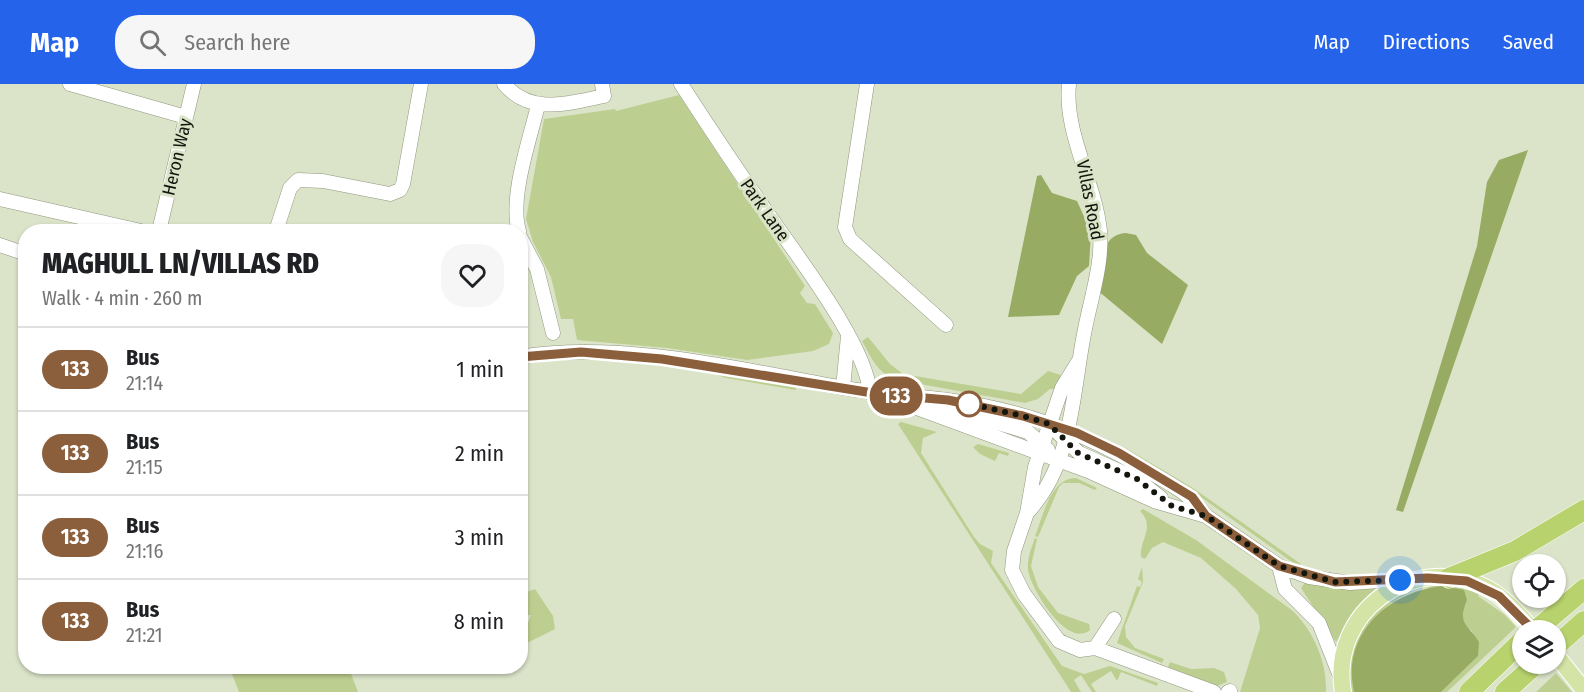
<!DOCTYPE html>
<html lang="en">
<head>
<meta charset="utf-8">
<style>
	:root { --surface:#fff; --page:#f6f6f6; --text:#202124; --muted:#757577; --line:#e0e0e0; --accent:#2563eb }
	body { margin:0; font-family:"Fira Sans Condensed",sans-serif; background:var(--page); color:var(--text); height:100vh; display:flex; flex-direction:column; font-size:22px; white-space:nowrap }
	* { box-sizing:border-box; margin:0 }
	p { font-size:20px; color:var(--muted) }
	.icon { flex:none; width:33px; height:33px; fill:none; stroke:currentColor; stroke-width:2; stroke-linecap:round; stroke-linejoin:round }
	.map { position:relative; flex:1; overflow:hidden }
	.panel { position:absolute; left:18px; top:140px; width:510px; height:450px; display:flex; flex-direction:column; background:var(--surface); border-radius:24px; box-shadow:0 2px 4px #0004 }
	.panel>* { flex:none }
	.badge { padding:0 12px; border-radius:20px; font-size:21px; line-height:39px }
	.fabs { position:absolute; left:1512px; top:470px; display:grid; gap:12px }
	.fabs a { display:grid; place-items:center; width:54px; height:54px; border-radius:50%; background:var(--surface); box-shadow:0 2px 4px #0004; font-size:30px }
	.you { position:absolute; width:30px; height:30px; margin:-15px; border:4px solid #fff; border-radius:50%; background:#1a73e8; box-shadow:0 0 0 9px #1a73e833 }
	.map>.badge { position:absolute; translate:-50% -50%; box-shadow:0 0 0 3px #fff }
	.round { display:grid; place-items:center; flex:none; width:63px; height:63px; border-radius:24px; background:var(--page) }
	.overview { display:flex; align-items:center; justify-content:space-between; height:102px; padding:0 24px }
	h1 { font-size:28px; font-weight:800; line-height:45px }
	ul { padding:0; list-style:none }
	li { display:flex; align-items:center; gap:18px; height:84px; padding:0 24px; border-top:2px solid var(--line) }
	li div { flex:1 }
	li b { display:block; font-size:22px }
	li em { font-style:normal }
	li .badge { min-width:66px; font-weight:700; text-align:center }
	header { display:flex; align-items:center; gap:36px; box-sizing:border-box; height:84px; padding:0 30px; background:var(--accent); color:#fff }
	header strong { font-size:28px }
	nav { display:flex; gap:33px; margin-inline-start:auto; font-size:21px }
	.search { width:420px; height:54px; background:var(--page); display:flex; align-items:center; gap:15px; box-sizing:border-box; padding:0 21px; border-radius:24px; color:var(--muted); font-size:22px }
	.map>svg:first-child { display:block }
</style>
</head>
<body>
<header>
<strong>Map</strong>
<div class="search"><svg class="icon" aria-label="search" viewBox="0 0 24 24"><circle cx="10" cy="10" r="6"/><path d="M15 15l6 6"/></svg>Search here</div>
<nav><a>Map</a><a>Directions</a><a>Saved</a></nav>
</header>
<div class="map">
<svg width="1584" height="608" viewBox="0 0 1584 608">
	<rect width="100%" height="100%" fill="#dbe4c9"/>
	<!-- green -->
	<path fill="#bdcf90" d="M679 11 805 202 800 209 807 219 815 220 833 249 829 260 813 267 747 276 667 264 577 256 573 235H561L551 193 533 158 526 135 544 35 615 25 616 27Z
		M868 253 890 280 903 290 1021 310 1048 287 1061 291 1054 305H1050L1038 315 1025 319 898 296C878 291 871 273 862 257Z
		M712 289 796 303V306L726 294Z
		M901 338 937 348 923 354 921 369 974 453 980 460 993 467 991 479 1062 582 1084 590 1110 582 1158 599 1157 602 1121 588 1117 597 1111 587 1091 600 1096 608H1092L1081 591 1074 596 1081 608H1071L898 340Z
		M978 360 1009 369 1008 372 999 369 995 377 980 370 973 363Z
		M1119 360 1193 404 1301 480 1299 483 1191 406Z
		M1076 394 1097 404 1095 406 1079 399H1063L1059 403 1038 453 1035 452C1043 433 1050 394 1076 394Z
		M1143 425 1196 456 1293 527C1314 548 1327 578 1326 608H1240L1260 544 1258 531 1236 505 1201 474 1163 458 1152 464 1145 475 1141 473C1139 456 1156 443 1140 427Z
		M1035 454 1037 455 1031 482 1038 503 1058 529 1089 540 1090 546C1067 565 1031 505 1028 486 1027 475 1031 465 1035 454Z
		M1142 483 1143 498 1125 542 1126 553 1135 564 1164 575 1162 579 1117 559 1137 502 1140 503 1142 498 1138 495Z
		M1307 496 1336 505H1375L1353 528 1336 558 1301 504Z
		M1430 501H1453L1479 509 1478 512 1505 531 1516 543 1447 608H1441L1478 572 1472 547 1463 540 1461 529 1467 516C1456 512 1443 505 1431 504 1424 503 1415 506 1409 509 1372 526 1345 566 1354 608H1351C1338 556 1382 509 1430 501Z
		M535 505 553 532 555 545 521 562V538L523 543 528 539 531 531 521 532V510Z
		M1170 578 1191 585 1214 584 1224 588 1227 598 1217 602 1168 583Z
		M229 582H348L358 608H239Z
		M1556 589 1572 608H1536Z"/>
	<!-- forest -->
	<path fill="#97ab63" d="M1528 66 1403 428 1396 426 1477 162 1487 98 1499 76Z
		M1041 91 1052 109 1077 117 1091 148 1089 182 1077 192 1059 231 1008 233 1037 92Z
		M1126 149 1136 151 1147 169 1188 201 1162 260 1097 206C1101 185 1098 151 1126 149Z
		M1443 502 1464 506 1467 516C1457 540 1467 539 1479 558L1478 572 1441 608H1354C1341 550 1389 507 1443 502Z"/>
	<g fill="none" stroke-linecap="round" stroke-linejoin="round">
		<!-- minor casing -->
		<g stroke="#8f977d" stroke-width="15">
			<path id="minor" d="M70 0 186 33
				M504 0C531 32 569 19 604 12L602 0
				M681 0C710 45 740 90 771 134 800 176 866 261 870 309
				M867 0 845 143 850 155 946 241
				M0 115 141 147
				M159 147 194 0
				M276 147 290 104 298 96 323 97 390 110 400 106 403 100 421 0
				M519 147C509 114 530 55 538 21
				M520 153 537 185 553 249
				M0 161 26 170
				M520 273C620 256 744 286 844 304 878 310 912 311 947 316 1018 325 1086 349 1146 386 1172 401 1188 408 1206 432
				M1078 278 1062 304 1035 383 1027 429 1014 467 1012 486 1024 510 1059 557 1080 566 1095 564 1214 608
				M843 304 848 252
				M895 316 1088 387 1154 417 1206 432 1279 482 1309 493 1350 499 1409 495
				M934 320 1028 348 1048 366
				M1059 350 1079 369 1137 395 1161 414
				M1027 429C1073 381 1072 311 1084 250 1090 217 1103 180 1100 147 1095 98 1064 49 1069 0
				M1279 482 1285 505 1319 539 1340 592
				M1095 564 1114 535
				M1228 608 1230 607"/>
		</g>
		<!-- major casing -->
		<g stroke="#fff" stroke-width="18">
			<path id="major" d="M1556 571 1584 606
				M1343 608C1329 528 1412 468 1485 503 1505 513 1518 530 1533 546"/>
		</g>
		<!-- highway casing -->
		<g stroke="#fff" stroke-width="21">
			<path id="highway" d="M1449 494 1515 467 1584 426
				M1536 546 1584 505
				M1556 562 1584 537
				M1469 608 1522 557
				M1505 608 1537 579"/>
		</g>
		<!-- minor -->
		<use href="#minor" stroke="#fff" stroke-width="14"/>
		<!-- major -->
		<use href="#major" stroke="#d4e4a7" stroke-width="16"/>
		<!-- highway -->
		<use href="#highway" stroke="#b8d26d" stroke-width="20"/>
	</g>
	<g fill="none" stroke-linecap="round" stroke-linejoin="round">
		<!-- line casing -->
		<g stroke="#fff" stroke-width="14">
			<path id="line" d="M520 273 581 268 662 275 879 310 948 316 1023 332 1077 349 1119 369 1192 413 1206 432 1279 482 1335 498 1428 494 1467 497 1499 512 1533 546"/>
		</g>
		<!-- line -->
		<use href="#line" stroke="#8b5e3c" stroke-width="9"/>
		<!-- walk -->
		<path stroke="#13160d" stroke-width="6" stroke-dasharray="0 10.8" d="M969 320 966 319 1023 332 1049 340 1078 369 1137 395 1172 422 1206 432 1279 482 1335 498 1400 496"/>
	</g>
	<!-- markers -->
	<circle fill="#fff" stroke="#8b5e3c" stroke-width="3" cx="969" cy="320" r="12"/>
	<g text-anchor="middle" stroke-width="6" stroke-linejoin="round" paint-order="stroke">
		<!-- street labels -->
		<g font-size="18" fill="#13160d" stroke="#dbe4c9">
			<text transform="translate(177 73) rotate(-77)" y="6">Heron Way</text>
			<text transform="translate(1090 116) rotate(79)" y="6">Villas Road</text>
			<text transform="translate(765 126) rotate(55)" y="6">Park Lane</text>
		</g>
	</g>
</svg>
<div class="fabs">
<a><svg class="icon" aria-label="locate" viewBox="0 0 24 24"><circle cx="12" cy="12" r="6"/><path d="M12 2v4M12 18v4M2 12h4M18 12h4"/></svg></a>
<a><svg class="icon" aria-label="layers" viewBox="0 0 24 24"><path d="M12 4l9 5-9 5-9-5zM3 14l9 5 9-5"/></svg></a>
</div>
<div class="you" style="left:1400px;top:496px"></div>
<b class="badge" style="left:896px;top:312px;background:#8b5e3c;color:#fff">133</b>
<section class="panel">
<div class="overview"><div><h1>MAGHULL LN/VILLAS RD</h1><p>Walk · 4 min · 260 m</p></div><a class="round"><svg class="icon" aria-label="heart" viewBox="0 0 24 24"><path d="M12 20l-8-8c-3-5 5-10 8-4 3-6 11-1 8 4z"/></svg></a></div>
<ul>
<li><span class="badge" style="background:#8b5e3c;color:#fff">133</span><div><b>Bus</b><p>21:14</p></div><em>1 min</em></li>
<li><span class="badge" style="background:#8b5e3c;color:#fff">133</span><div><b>Bus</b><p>21:15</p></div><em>2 min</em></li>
<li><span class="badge" style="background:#8b5e3c;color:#fff">133</span><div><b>Bus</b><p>21:16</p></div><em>3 min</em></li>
<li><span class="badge" style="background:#8b5e3c;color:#fff">133</span><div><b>Bus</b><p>21:21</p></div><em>8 min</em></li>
</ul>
</section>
</div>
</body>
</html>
